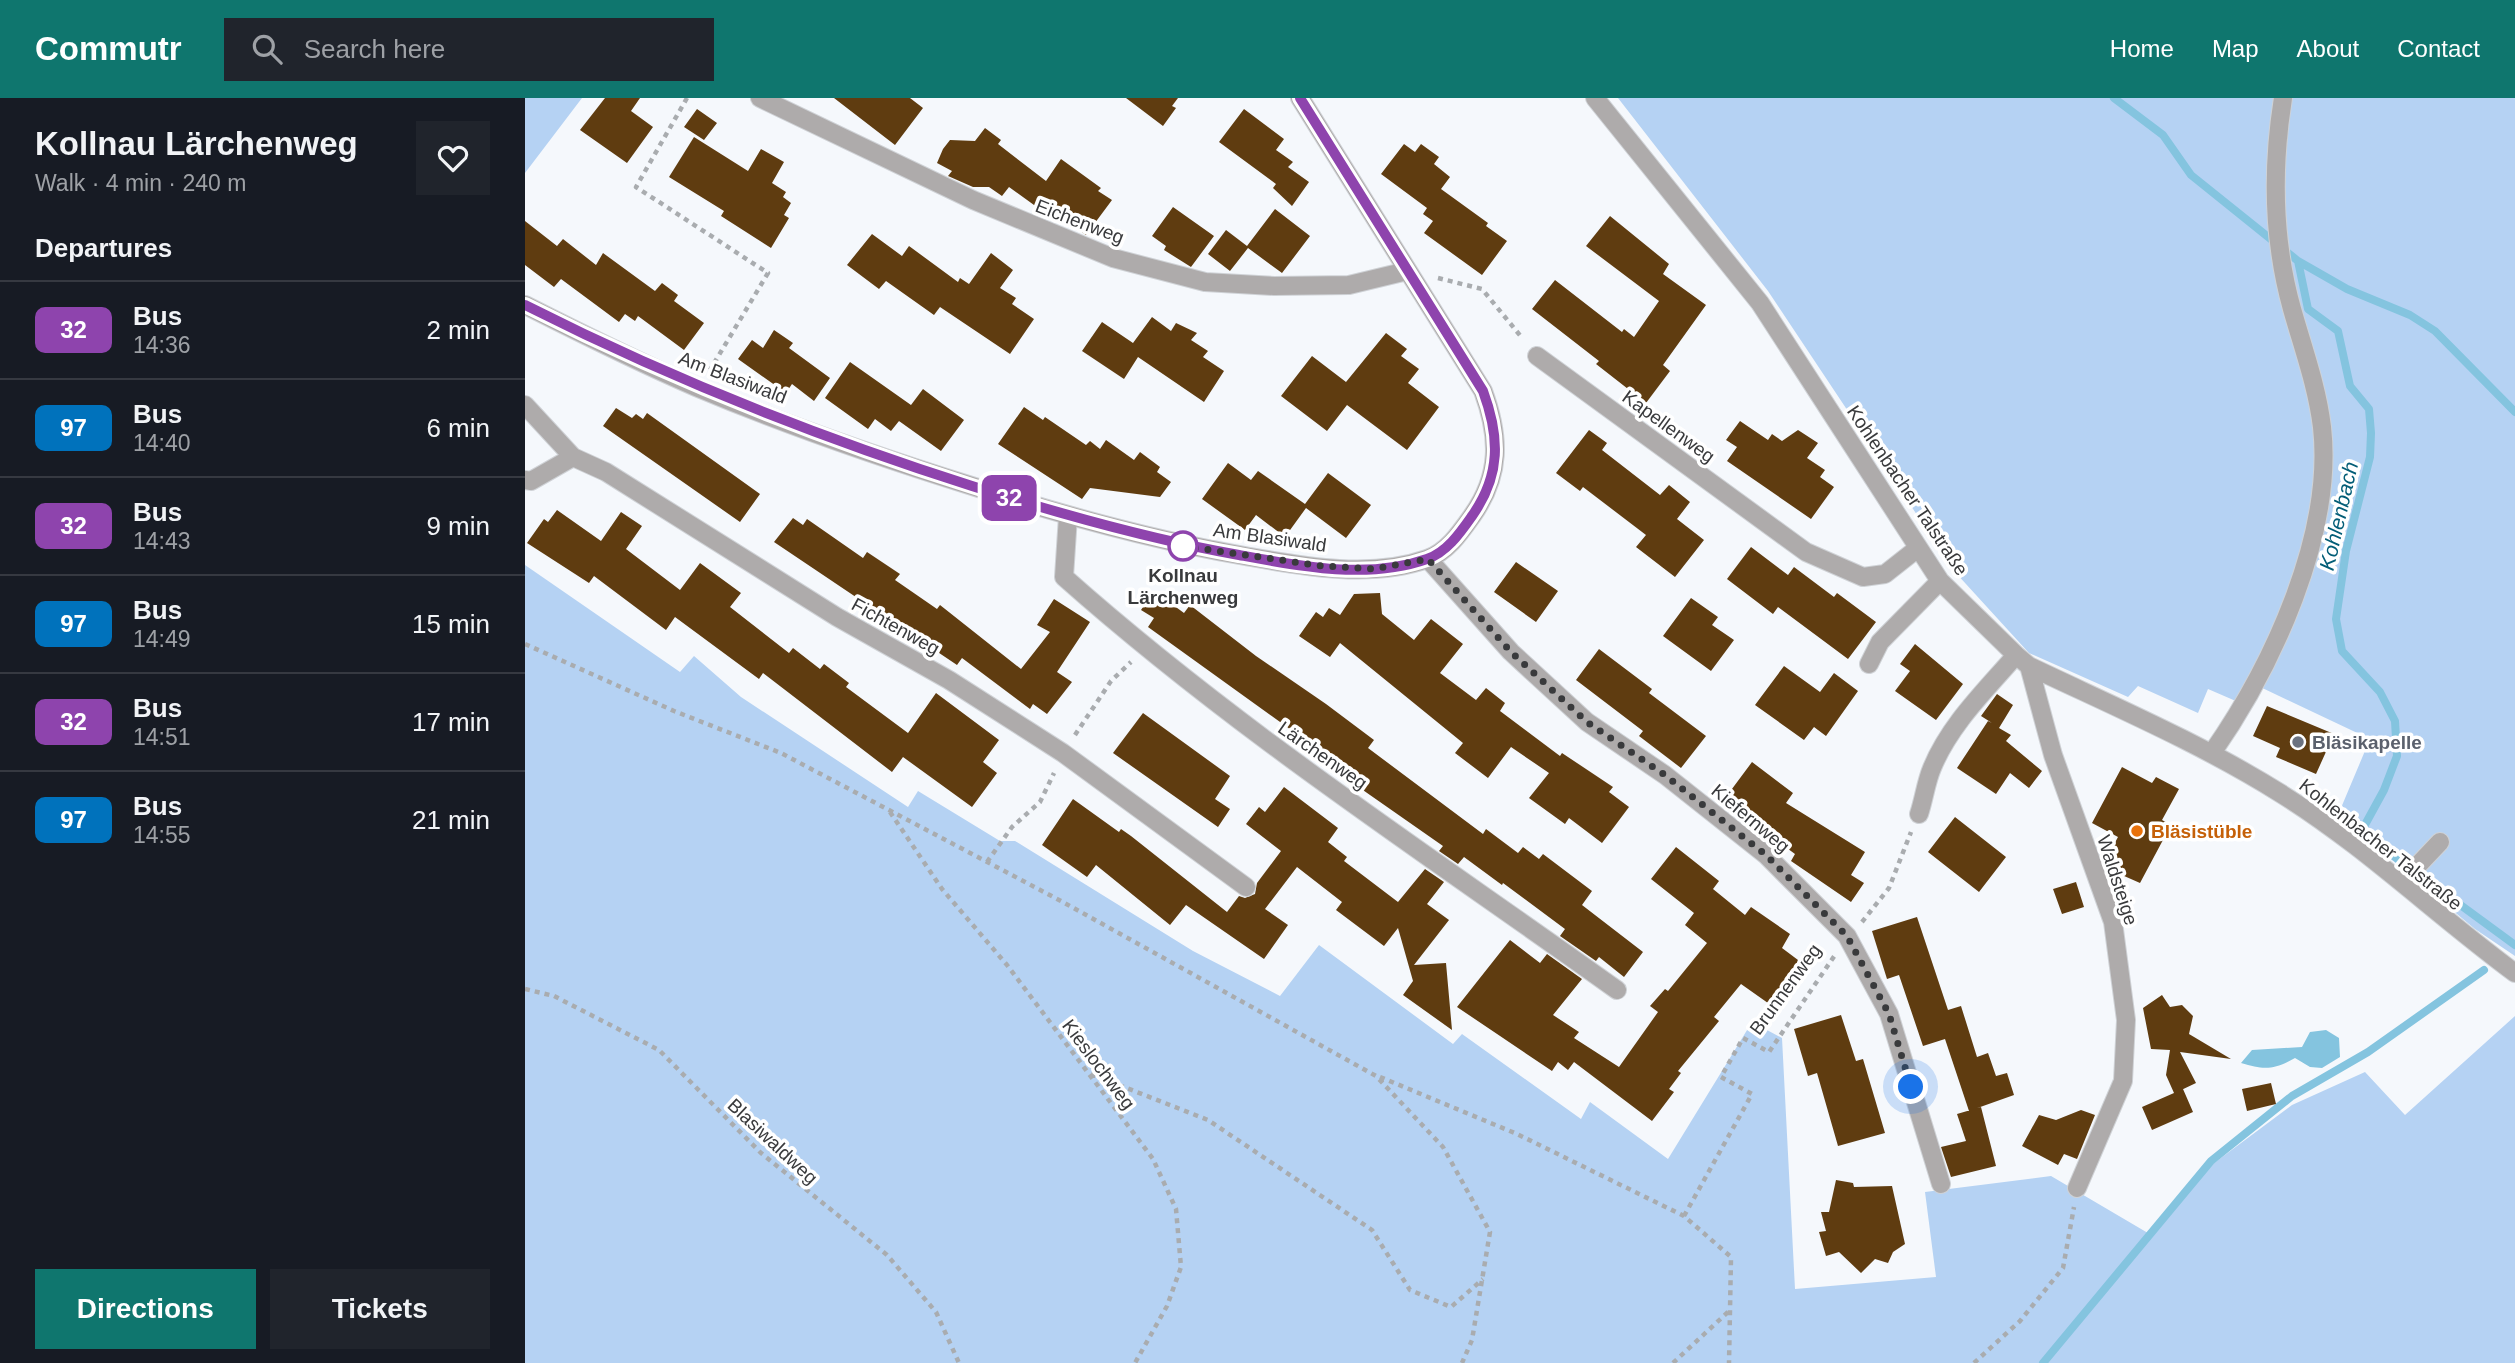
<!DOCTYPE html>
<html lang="en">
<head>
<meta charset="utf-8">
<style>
	:root { --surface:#171b24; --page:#20242c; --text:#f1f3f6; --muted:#9ea1a6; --line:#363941; --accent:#0f766e }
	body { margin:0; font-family:Helvetica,sans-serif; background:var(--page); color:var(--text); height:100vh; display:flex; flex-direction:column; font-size:26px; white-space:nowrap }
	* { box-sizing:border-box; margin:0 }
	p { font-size:23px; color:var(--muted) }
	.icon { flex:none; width:38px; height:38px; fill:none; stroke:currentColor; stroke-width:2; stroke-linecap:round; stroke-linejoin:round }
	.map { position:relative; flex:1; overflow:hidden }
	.side { display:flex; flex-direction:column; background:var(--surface); width:525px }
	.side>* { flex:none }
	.badge { padding:0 14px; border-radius:10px; font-size:24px; line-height:46px }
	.you { position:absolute; width:35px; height:35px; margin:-18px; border:5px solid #fff; border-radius:50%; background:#1a73e8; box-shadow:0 0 0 10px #1a73e833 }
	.map>.badge { position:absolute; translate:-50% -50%; box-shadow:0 0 0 4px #fff }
	h2 { padding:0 35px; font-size:26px; line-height:63px }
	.round { display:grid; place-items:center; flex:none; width:74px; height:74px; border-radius:0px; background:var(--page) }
	.summary { display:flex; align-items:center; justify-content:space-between; height:119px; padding:0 35px }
	h1 { font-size:33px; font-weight:600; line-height:52px }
	.button { display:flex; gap:14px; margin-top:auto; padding:14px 35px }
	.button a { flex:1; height:80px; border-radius:0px; background:var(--accent); color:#fff; font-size:28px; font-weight:600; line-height:80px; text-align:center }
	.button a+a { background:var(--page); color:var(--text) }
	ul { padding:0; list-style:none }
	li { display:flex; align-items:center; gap:21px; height:98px; padding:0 35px; border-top:2px solid var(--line) }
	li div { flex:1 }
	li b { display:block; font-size:26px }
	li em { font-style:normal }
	li .badge { min-width:77px; font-weight:700; text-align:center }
	header { display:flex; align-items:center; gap:42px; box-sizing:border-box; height:98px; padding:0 35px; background:var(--accent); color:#fff }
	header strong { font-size:33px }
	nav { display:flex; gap:38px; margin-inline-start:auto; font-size:24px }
	.search { width:490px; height:63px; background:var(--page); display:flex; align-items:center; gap:18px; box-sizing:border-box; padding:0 24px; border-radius:0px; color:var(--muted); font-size:26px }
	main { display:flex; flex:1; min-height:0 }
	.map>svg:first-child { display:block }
</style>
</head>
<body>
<header>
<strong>Commutr</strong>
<div class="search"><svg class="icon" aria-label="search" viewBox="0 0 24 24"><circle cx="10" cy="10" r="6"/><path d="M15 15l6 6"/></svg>Search here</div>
<nav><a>Home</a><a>Map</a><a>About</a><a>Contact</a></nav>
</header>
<main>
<section class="side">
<div class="summary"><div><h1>Kollnau Lärchenweg</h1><p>Walk · 4 min · 240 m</p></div><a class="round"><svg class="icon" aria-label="heart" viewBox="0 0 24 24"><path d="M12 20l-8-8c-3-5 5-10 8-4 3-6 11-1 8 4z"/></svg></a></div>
<h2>Departures</h2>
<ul>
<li><span class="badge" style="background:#8e44ad;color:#fff">32</span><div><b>Bus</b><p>14:36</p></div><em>2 min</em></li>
<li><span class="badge" style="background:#0072bc;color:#fff">97</span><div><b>Bus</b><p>14:40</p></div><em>6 min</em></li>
<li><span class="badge" style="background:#8e44ad;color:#fff">32</span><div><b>Bus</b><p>14:43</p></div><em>9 min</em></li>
<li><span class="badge" style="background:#0072bc;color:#fff">97</span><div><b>Bus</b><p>14:49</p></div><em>15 min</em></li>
<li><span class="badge" style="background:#8e44ad;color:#fff">32</span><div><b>Bus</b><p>14:51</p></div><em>17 min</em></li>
<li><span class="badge" style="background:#0072bc;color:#fff">97</span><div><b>Bus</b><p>14:55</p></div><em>21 min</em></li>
</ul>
<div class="button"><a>Directions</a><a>Tickets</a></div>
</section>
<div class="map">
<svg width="1990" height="1265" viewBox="0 0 1990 1265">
	<rect width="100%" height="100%" fill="#f5f8fc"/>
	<!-- green -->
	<path fill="#b5d2f3" d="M0 0H57L0 75Z
		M1093 0H1990V858L1950 831 1813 717 1845 641 1731 587 1720 607 1683 591 1673 615 1613 588 1603 599 1504 555 1430 474 1243 193Z
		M0 467 155 574 169 558 216 599 383 709 393 693 475 743H490L668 853 755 898 794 847 928 946 937 936 1056 1021 1065 1004 1143 1061 1227 924 1257 940 1270 1191 1411 1179 1400 1094 1526 1078 1628 1138 1665 1083 1767 1007 1840 974 1880 1017 1990 918V1265H0Z"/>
	<!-- water -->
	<path fill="#84c4df" d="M1801 932 1814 940 1815 959 1797 970 1785 969 1770 960C1749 972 1739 972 1716 965L1727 952 1777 949 1785 934Z"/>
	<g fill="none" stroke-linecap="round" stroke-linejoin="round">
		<!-- stream -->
		<path stroke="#84c4df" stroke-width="8" d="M1589 0 1638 37 1666 77 1773 163 1783 211 1813 233 1825 288 1844 311 1846 335 1845 359 1821 453 1811 521 1817 553 1855 594 1870 623 1872 658 1859 692 1836 734 1990 847
			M1773 163 1822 191 1885 217 1910 233 1990 314
			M1518 1265 1686 1063 1767 998 1843 954 1959 872"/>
	</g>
	<!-- building -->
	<path fill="#5f3c10" d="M80 0H115L106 13 128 29 102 65 55 32Z
		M309 0H385L398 10 370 47Z
		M601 0H653L647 8 651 10 638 28Z
		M172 11 192 25 179 42 159 29Z
		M719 11 759 41 751 52 768 64 763 69 784 84 767 108 748 90 751 86 694 44Z
		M460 30 476 42 473 46 521 83 536 61 576 90 573 93 587 102 561 137 530 115 527 120 484 89 477 98 464 89H448L423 78 427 73 412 65 418 51 425 42 450 43Z
		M169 39 223 73 236 51 259 64 247 85 261 94 258 99 266 105 259 117 264 120 246 150 196 118 199 113 144 79Z
		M879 46 890 54 896 46 914 59 909 66 925 79 916 91 963 125 961 128 982 143 957 177 899 135 908 123 898 116 902 110 856 76Z
		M648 109 689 138 666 169 639 152 641 148 627 138Z
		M750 111 785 138 757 175 723 150 705 173 683 156 701 132 722 148Z
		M1085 118 1144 166 1138 176 1181 207 1138 267 1145 273 1121 305 1071 266 1074 263 1007 211 1030 182 1097 234 1099 231 1109 239 1134 203 1061 148Z
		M0 123 32 148 38 141 71 167 78 155 130 193 137 185 153 197 149 203 179 225 159 252 113 218 110 223 100 216 94 224 36 181 29 189 0 167Z
		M347 136 377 158 384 148 433 184 435 180 444 186 466 155 488 172 475 190 491 200 487 206 509 221 485 256 415 209 409 217 361 183 354 191 322 167Z
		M627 219 646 233 651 225 672 235 666 242 683 253 678 259 699 273 679 304 613 259 599 281 557 253 577 224 608 245Z
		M249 232 268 245 264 250 305 280 289 303 267 286 261 295 213 261 227 242 238 250Z
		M861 235 882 251 876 258 894 271 883 285 914 309 882 352 822 307 802 333 756 298 787 258 821 284Z
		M325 264 386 307 398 291 439 322 416 353 374 323 382 313 366 333 350 321 343 331 300 300Z
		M499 309 518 322 520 319 561 347 565 343 575 351 581 342 609 362 615 354 635 369 632 374 646 384 635 399 565 390 557 401 473 346Z
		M91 310 107 320 111 316 118 321 122 315 235 396 215 424 78 328Z
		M1215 323 1243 342 1247 336 1257 343 1273 332 1293 345 1282 360 1300 372 1295 379 1309 389 1286 421 1202 363 1212 349 1201 342Z
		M1064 332 1082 345 1077 352 1135 397 1144 387 1165 404 1152 421 1179 442 1150 479 1111 449 1121 437 1058 389 1055 393 1031 375Z
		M703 365 726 382 733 373 780 406 803 375 846 407 821 440 781 410 760 439 731 417 720 432 677 401Z
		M32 412 76 443 96 414 117 428 101 451 155 492 175 465 216 495 205 509 264 555 268 550 295 571 299 566 324 585 321 589 383 635 411 595 474 642 458 664 472 675 447 709 378 659 367 674 238 575 234 581 150 519 141 532 69 478 64 485 2 445 19 421 23 424Z
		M268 420 278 427 282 421 338 460 342 454 375 476 370 482 412 511 415 507 496 571 525 534 512 527 529 501 565 524 532 574 547 584 522 616 508 606 505 611 437 560 432 567 249 444Z
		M1226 449 1263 477 1269 469 1309 499 1312 495 1351 524 1323 561 1253 509 1248 516 1202 481Z
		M991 464 1033 493 1011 524 969 494Z
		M629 493 659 515 665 507 731 558 801 606 849 642 843 650 958 736 961 731 993 755 998 749 1014 761 1018 756 1067 793 1057 807 1118 854 1099 879 1074 859 1071 863 1035 838 1040 831 978 785 977 787 939 759 933 766 914 753 918 748 782 653 787 647 623 529 629 520 616 512Z
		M855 495 857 516 889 542 906 521 938 546 915 575 951 602 961 590 980 605 975 613 1035 658 1037 655 1088 689 1084 694 1104 709 1077 745 1044 720 1040 726 1004 700 1024 675 986 649 963 680 930 655 938 645 815 545 805 559 774 538 791 514 798 519 804 510 815 517 829 496Z
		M1166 500 1193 519 1187 527 1209 542 1186 573 1138 538Z
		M1390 546 1438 586 1411 622 1370 593 1385 573 1375 566Z
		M1074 551 1127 591 1124 595 1181 638 1156 670 1114 638 1118 633 1051 582Z
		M1259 568 1295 594 1309 575 1333 593 1301 638 1289 629 1279 642 1230 607Z
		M1472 596 1488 607 1474 630 1486 637 1481 643 1517 673 1504 690 1485 675 1471 696 1432 670 1463 623 1467 625 1456 618Z
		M1742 608 1809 636 1791 676 1751 659 1755 650 1728 638Z
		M618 615 705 678 690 701 705 711 693 729 588 655Z
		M1227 664 1268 695 1261 705 1340 754 1326 777 1339 785 1326 804 1266 763 1270 756 1198 703Z
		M1597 669 1627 685 1631 679 1654 691 1637 722 1646 727 1615 785 1581 770 1579 765 1593 739 1567 725Z
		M759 689 813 730 803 744 822 759 819 763 873 804 900 771 919 784 902 806 924 822 889 867 921 865 927 932 878 897 888 883 873 830 859 848 811 812 817 804 772 769 740 811 763 827 739 861 661 807 645 827 571 767 562 779 517 747 548 701 594 734 596 731 606 738 702 814 714 798 720 800 730 796 732 785 756 753 721 726 734 709 740 714Z
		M1430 719 1481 759 1454 794 1403 754Z
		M1151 749 1194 783 1188 791 1220 817 1226 809 1265 836 1257 850 1281 868 1250 910 1216 886 1189 919 1194 923 1153 973 1156 975 1144 991 1149 994 1127 1023 1049 964 1043 972 1033 964 1027 973 932 909 985 842 1015 865 1022 856 1057 881 1028 917 1054 934 1049 940 1094 969 1133 914 1125 908 1140 891 1143 893 1182 845 1160 827 1169 815 1126 781Z
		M1551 784 1559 809 1537 816 1528 791Z
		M1392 819 1423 912 1436 908 1452 959 1463 955 1471 978 1482 975 1489 997 1444 1013 1420 941 1398 948 1374 877 1362 881 1347 833Z
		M1637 897 1645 909 1657 907 1668 918 1664 936 1706 961 1655 954 1671 985 1652 994 1658 991 1668 1014 1627 1032 1617 1009 1649 995 1641 977 1645 952 1626 951 1618 910Z
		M1316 917 1331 963 1338 961 1360 1035 1313 1048 1292 975 1283 978 1269 931Z
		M1746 985 1751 1006 1722 1013 1717 991Z
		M1456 1009 1471 1068 1426 1079 1416 1049 1441 1043 1432 1016Z
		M1556 1012 1570 1017 1552 1061 1539 1056 1533 1067 1497 1048 1514 1017 1531 1022Z
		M1311 1082 1328 1085 1329 1089 1367 1088 1380 1146 1368 1154 1363 1165 1350 1161 1336 1175 1314 1154 1301 1158 1294 1134 1301 1133 1296 1114H1304Z"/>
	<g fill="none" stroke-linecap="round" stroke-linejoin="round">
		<!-- minor casing -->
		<g stroke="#cfd2d6" stroke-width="20">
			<path id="minor" d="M235 0 448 102 588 160 680 184 749 188 824 187 882 173
				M1070 0 1235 205 1415 483 1491 557 1504 568C1588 608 1675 645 1755 695 1839 747 1910 816 1990 875
				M0 207C57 236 113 264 171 289 261 327 354 359 447 388 537 417 627 442 720 458 777 468 845 481 902 461 922 454 935 435 947 418 976 377 975 339 958 293L775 0
				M1012 258 1281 454 1338 479 1360 476 1393 450
				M0 307 48 359 81 374 312 519 424 582 538 655 721 789
				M0 382 6 383 48 359
				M543 418 539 479C711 632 905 758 1092 892
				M903 461 986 554 1062 624 1140 677 1241 757 1322 838 1364 916 1416 1086
				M1344 566 1355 544 1415 483
				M1504 568 1528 657 1588 824 1601 922 1598 983 1552 1090
				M1687 655C1747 569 1809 437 1797 329 1792 288 1778 250 1767 211 1748 143 1747 69 1758 0
				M1394 716C1399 701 1401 684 1407 670 1425 626 1461 592 1491 557
				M1877 784 1915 744"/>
		</g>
		<!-- path -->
		<path stroke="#a9acaf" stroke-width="4.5" stroke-dasharray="5 5" stroke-linecap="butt" d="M162 0 111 89 243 175 185 272
			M913 180 957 191 998 241
			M0 546 149 613 256 655 536 803 851 978 918 1049 965 1134 947 1242 937 1265
			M550 637 586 583 606 564
			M365 714 417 791 482 867 628 1061 651 1111 656 1169 642 1208 610 1265
			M462 764 487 729 515 704 529 675
			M1337 824 1364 790 1386 734
			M0 891 29 898 134 952 236 1055 362 1157 411 1214 434 1265
			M566 976 683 1022 847 1132 885 1192 926 1209 958 1181
			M855 979 992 1036 1159 1118 1206 1159 1204 1265
			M1159 1118 1227 996 1196 979 1218 940 1244 954 1310 857
			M1148 1265 1203 1214
			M1449 1265 1495 1223 1538 1170 1549 1109"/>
		<!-- minor -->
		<use href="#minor" stroke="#aeabab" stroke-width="18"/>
	</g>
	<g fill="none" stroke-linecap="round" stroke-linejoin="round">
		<!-- line casing -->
		<g stroke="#fff" stroke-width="16">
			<path id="line" d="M0 207C144 280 293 339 447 388 535 416 623 441 714 457 773 468 843 482 902 461 922 454 935 435 947 418 976 377 975 339 958 293L775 0"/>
		</g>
		<!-- line -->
		<use href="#line" stroke="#8e44ad" stroke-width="10"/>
		<!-- walk -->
		<path stroke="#393a3c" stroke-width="7" stroke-dasharray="0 12.6" d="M658 448 797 468 849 471 903 461 986 554 1062 624 1140 677 1241 757 1322 838 1364 916 1386 989"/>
	</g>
	<!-- markers -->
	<circle fill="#fff" stroke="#8e44ad" stroke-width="3.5" cx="658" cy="448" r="14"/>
	<circle fill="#6b7280" stroke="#fff" stroke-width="2.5" cx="1773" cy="644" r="7"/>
	<circle fill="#e8710a" stroke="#fff" stroke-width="2.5" cx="1612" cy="733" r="7"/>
	<g text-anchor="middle" stroke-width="7" stroke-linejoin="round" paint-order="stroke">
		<!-- street labels -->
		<g font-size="19" fill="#393a3c" stroke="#fff">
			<text transform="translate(555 123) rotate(21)" y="7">Eichenweg</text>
			<text transform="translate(208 279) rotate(21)" y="7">Am Blasiwald</text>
			<text transform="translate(1144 328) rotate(36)" y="7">Kapellenweg</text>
			<text transform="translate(1383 392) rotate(56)" y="7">Kohlenbacher Talstraße</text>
			<text transform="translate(745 439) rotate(8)" y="7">Am Blasiwald</text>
			<text transform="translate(371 528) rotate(29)" y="7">Fichtenweg</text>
			<text transform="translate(798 657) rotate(35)" y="7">Lärchenweg</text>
			<text transform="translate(1226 720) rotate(40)" y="7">Kiefernweg</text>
			<text transform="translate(1856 746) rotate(38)" y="7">Kohlenbacher Talstraße</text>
			<text transform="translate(1593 782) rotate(72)" y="7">Waldsteige</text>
			<text transform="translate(1260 891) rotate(-54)" y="7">Brunnenweg</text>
			<text transform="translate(574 966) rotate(53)" y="7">Kieslochweg</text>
			<text transform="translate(248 1043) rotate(43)" y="7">Blasiwaldweg</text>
		</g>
		<!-- stop labels -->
		<g font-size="19" font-weight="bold" fill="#393a3c" stroke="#fff">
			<text x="658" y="484">Kollnau<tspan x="658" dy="22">Lärchenweg</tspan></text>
		</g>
		<!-- worship labels -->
		<g font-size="19" font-weight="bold" fill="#5b616d" stroke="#fff" text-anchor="start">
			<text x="1787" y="651">Bläsikapelle</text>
		</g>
		<!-- food labels -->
		<g font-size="19" font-weight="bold" fill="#c56008" stroke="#fff" text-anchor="start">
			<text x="1626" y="740">Bläsistüble</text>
		</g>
		<!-- water labels -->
		<g font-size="21" font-style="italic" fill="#035d77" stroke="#fff">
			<text transform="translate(1814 418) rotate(-77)" y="7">Kohlenbach</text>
		</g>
	</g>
</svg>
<div class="you" style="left:1386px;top:989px"></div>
<b class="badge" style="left:484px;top:400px;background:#8e44ad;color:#fff">32</b>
</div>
</main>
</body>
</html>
